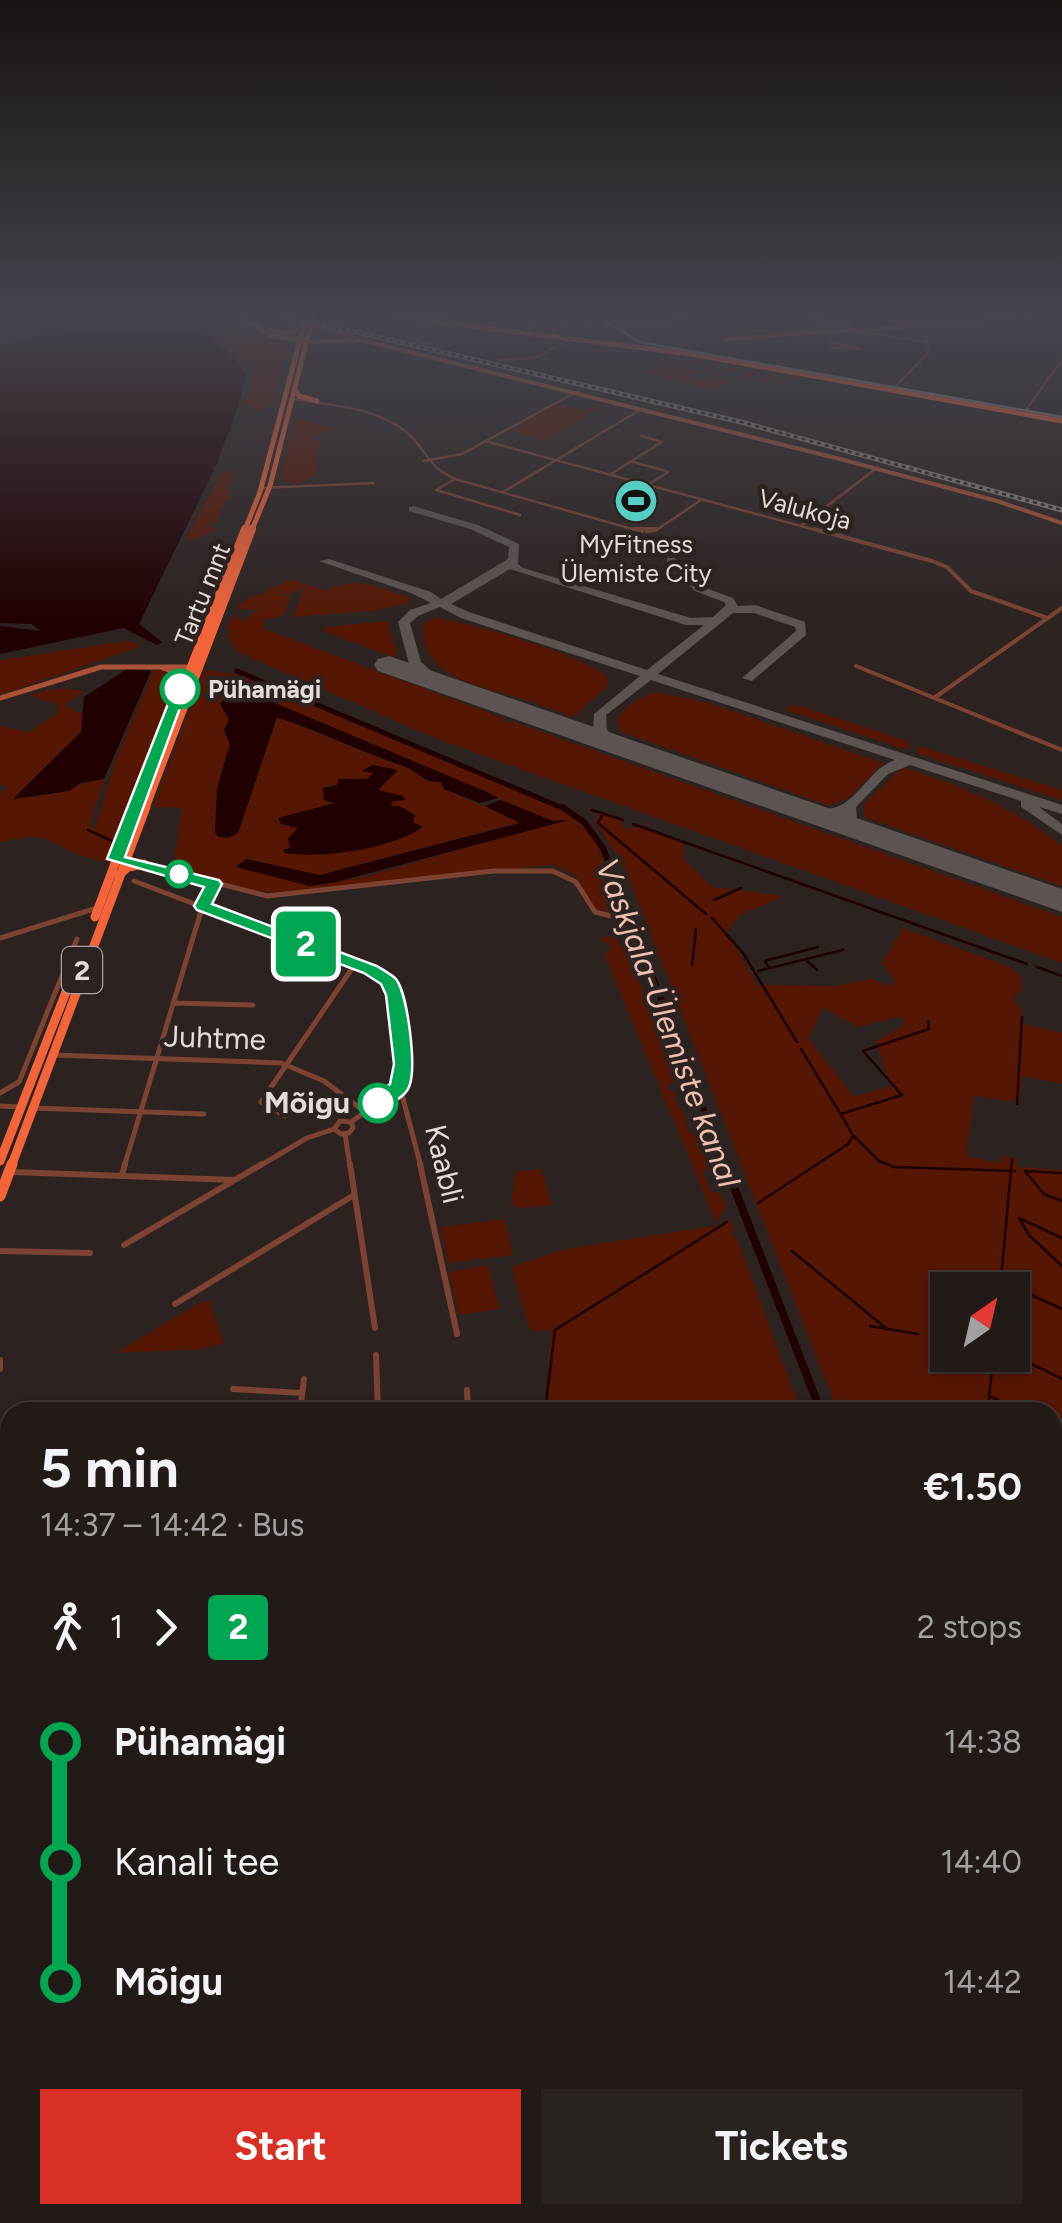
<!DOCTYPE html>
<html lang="en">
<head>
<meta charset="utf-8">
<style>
	:root { --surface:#211a17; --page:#292320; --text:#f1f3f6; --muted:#a2a1a1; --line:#3e3836; --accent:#d93025 }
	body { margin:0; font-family:Figtree,sans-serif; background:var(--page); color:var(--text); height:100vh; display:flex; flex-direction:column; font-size:38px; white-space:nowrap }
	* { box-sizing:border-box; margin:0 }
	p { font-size:32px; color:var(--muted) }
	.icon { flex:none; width:55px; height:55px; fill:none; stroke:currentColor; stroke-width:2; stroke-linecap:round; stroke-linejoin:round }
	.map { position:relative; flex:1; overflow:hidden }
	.sheet { position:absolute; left:0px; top:1402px; width:1062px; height:822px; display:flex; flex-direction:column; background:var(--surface); border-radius:30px 30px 0 0; box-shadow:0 2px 8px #0004,0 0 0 2px var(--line) }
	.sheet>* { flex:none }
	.badge { padding:0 20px; border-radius:8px; font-size:35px; line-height:65px }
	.needle { width:65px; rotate:34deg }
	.controls { position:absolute; left:930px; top:1272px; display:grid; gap:20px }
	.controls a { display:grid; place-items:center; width:100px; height:100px; border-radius:0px; background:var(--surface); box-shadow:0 2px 8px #0004,0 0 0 2px var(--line); font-size:50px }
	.map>.badge { position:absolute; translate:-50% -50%; box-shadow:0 0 0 5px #fff }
	.legs { display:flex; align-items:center; gap:15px; height:110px; padding:0 40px; font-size:32px }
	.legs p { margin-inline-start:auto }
	.headline { display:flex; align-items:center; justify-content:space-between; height:170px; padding:0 40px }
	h1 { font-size:55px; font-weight:700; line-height:75px }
	.action { display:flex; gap:20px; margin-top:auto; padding:20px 40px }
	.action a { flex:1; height:115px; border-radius:0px; background:var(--accent); color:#fff; font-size:40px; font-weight:700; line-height:115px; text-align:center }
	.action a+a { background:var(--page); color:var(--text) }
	ul { padding:0 40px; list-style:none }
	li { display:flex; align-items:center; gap:35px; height:120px; font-size:38px }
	li i { display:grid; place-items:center; width:15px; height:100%; margin:0 12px; background:currentColor }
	li i::after { content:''; width:25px; height:25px; margin:-12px; border:8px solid; border-radius:50%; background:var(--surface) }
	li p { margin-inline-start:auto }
	li:first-child i { background:linear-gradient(#0000 50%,currentColor 0) }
	li:last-child i { background:linear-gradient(currentColor 50%,#0000 0) }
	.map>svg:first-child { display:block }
</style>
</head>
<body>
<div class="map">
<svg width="1062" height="2223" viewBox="0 0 1062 2223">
	<rect width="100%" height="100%" fill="#2c221f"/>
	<!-- green -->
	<path fill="#551603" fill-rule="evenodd" d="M190 316H233L254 333 289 346 273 403 261 413 244 403 254 376 252 366 198 318Z
		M748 316H797L839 328 813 331 802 319 797 320 799 323 785 321 792 319 764 318 766 323 763 325 776 334 672 343 737 333 742 328 720 321 750 320Z
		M689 357H691L707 359 688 368 701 370 716 363 711 360 723 362 706 373 689 375 708 380 713 375 709 374 735 366 727 364 731 363 810 378 770 383 779 384 793 376 781 373 764 382 751 379 759 381 773 372 763 370 747 378 734 376H732L740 377 754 369 743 366 732 373 715 375 721 380 735 379 718 386 715 391 646 372 664 364 682 366 697 359Z
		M574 402 571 407 586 410 605 404 546 441 512 431 552 405 570 406Z
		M295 418 333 428 310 438 320 441 317 475 297 484 279 481Z
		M229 470 233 471 234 479 227 488 232 490 216 522 209 525 218 530 189 541 188 534 220 475Z
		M292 579 326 591C356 575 378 587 408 597L411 602 379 610 293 617 304 589 300 588 292 594H278L291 596 284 615 264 620V629L506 719 502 722 506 724 511 721 1062 917V963L437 739 238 652 227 634 232 632 227 629 232 616 240 618V622L259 610 237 609 239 604 257 594 264 596 261 593Z
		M436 618C468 622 589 656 608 678V686L573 717 534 703 537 700 529 701C488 687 416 680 424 623Z
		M387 621 397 654 393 657 323 631 326 627Z
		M128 641 142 646 0 695V660Z
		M155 668 172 671 177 679 111 862C77 861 54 837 33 837 23 837 11 840 0 842V793L8 787 0 784V726L29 732 57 713 58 704 30 696C49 687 65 689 85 691L64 705 82 714 81 732 23 797C52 799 77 783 104 779L89 826 94 830 116 760Z
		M205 670 242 675 567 811 594 838 626 918 595 908 575 875 553 865 275 893 242 889 173 867 182 808 153 807 195 696 219 698 222 694H196ZM225 684 547 819 559 821 368 876 310 886 236 867 246 859 320 875 520 822 444 789 441 782C425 784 420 772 405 767 363 753 321 733 277 717L241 825 215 832 217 788 230 744 225 735 229 719 226 694 223 692ZM384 767 397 770 378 790 393 801 391 806 412 812 414 823 327 855 289 853 286 849 290 848 288 838 296 833V826L328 803H336L325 801V786L337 785 339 779H367Z
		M658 692 712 704 883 763 846 800 827 805 622 732 617 721C624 706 641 695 658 692Z
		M797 705 908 741 911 747 904 749 783 709Z
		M919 746 1062 790V800L916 753Z
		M903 767C964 787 1010 805 1062 846V886L864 817V804Z
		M598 812 622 821 625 830 641 825 683 843 684 859 712 887 784 896 740 915 727 932 757 985 833 986 873 979 888 986 896 981 882 963 903 928 1012 968 1021 977V992L1016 993 1014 1000 1022 1011 1020 1023 1062 1033V1084L1023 1076 1020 1099 1008 1101 974 1096 966 1156 1001 1163 1003 1155 1017 1159 1018 1167 1062 1170V1947L1052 1932V1412H838L622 861 595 824ZM823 1008 857 1027 902 1016 904 1026 876 1041 891 1086 854 1097 808 1038ZM948 1290H1012V1355H948Z
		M606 936 617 938 620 947 626 948 670 1058 675 1078 666 1089 677 1093 674 1099 684 1114 689 1133 698 1135 710 1168 703 1172 711 1193 719 1192 727 1207 716 1222 604 954 612 948 600 938Z
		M541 1169 552 1205 518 1208 511 1203 516 1172Z
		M505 1219 513 1255 448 1263 441 1227Z
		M730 1219 734 1227 731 1235 737 1238 801 1412H546L551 1330 530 1331 511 1267 565 1249 721 1225Z
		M488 1265 499 1309 459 1315 449 1272Z
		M209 1301 224 1343 202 1349 116 1353 197 1304Z
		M1053 2011 1062 2025V2223H651L648 2215H1052Z"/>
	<!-- water -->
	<path fill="#200000" d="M118 316 189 318C199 327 244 363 245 374 247 387 222 450 216 466L212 467 214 470 139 624 162 642 157 645 123 628 0 654V626L41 631 31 624 0 623V346Z
		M127 669 151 671 104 779 80 783 69 791 13 799 81 732 84 697Z
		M225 682 487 792 498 798 480 803 444 789 441 782C425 784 420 773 406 767 364 753 321 732 277 717L238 833 229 838 218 837 215 832 217 788 230 744 224 730 229 719 220 704 226 695 222 692Z
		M372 765 398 770 378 790 403 796 405 800 393 801 391 806H399L415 815 413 822 423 827C391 849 322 859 285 853L283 850 290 848 288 838 298 828 281 824 278 818 335 803 324 800 323 788 337 785 339 779H367L373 773 362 771Z
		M501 800 553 821 569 820 332 883 310 886 236 867 246 859 320 875 520 823 485 806Z"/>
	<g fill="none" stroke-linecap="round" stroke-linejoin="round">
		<!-- stream-far1 -->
		<path stroke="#200000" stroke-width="2.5" d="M592 810 623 820
			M603 814 598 823 706 914
			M633 824 1027 964
			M88 830 114 842
			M112 852 162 720
			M714 900 741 888
			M712 918 743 953 797 1042
			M807 961 817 970
			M692 965 696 929
			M1037 967 1062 976
			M769 968 765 961 818 947
			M758 971 843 950
			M801 1049 840 1113
			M1017 1104 1022 1017
			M854 1136 879 1161 894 1167 1015 1171
			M1025 1171 1044 1194 1062 1201
			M1025 1171 1062 1173
			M758 1203 848 1144 853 1136 841 1114 902 1095 863 1051 929 1029 928 1021
			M1019 1218 1029 1235 1062 1266
			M1019 1218 1062 1238
			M792 1251 887 1329
			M1001 1281 1062 1309
			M1000 1290 1012 1159
			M870 1326 918 1334
			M1012 1354 1062 1379
			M992 1397 1021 1412
			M545 1412 555 1330 727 1222
			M988 1412 993 1355
			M1052 1429 1062 1434
			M1052 1456 1062 1461
			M1052 1497 1062 1502
			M1052 1543 1062 1549
			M1052 1591 1062 1596"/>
		<!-- stream -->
		<path stroke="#200000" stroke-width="4" d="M1052 1639 1062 1645
			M1052 1691 1062 1697
			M1052 1743 1062 1749
			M1052 1802 1062 1808
			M1052 1860 1062 1866
			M1052 1923 1062 1930
			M663 2215 666 2223
			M935 2223 938 2215"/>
		<!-- canal-far3 -->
		<path stroke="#200000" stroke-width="5" d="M237 671 565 809"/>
		<!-- canal-far2 -->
		<path stroke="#200000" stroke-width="6" d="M562 807 584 822 603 848 726 1167"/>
		<!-- canal-far1 -->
		<path stroke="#200000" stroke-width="8" d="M725 1164 821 1412"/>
		<!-- canal -->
		<path stroke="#200000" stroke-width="10" d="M1052 1975 1062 1988"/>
		<!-- taxiway -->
		<path fill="#5c5450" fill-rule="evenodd" d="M413 506 478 525 519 544 518 564 523 568 691 618 713 617 726 605 724 602 695 591 667 562V558H675L703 587 733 598 738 606 755 605 805 622 806 635 752 681 742 678 796 631 795 627 754 613H733L658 674 1062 805V814L1039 807 1062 824V835L1021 807V801L910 765 888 774 856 807 857 820 867 828V834C855 837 843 826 842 814L828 818 802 815 800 812C812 805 826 812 839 806 862 795 871 768 895 760L651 680 606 715 607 730 626 746 619 750 593 731 594 714 640 676 461 618 440 607 418 616 410 623 421 662 444 682 434 685 409 664 398 622 410 610 431 603 411 593 319 561 329 559 431 592 441 599 508 559 509 547 470 529 409 511V507ZM510 569 686 625H704L647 670 469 612 451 604Z"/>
		<!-- runway -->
		<path fill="#5c5450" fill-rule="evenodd" d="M389 656 1062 889V912L378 671 374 665 378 659Z"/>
		<!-- street-far4 -->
		<path stroke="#7c4333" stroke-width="2.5" d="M511 316 531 330
			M579 316 609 335
			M830 316 848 321 861 316
			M602 317 608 316
			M514 318 533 316
			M541 320 563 328 599 331
			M609 320 622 318
			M646 320 662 317
			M520 323 570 316
			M543 323 537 325 554 329
			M552 323 580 318
			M618 324 646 320 651 323
			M509 328 522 325
			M829 331 830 346 833 348 862 349 830 343
			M856 331 924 342
			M413 338 438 325 433 323
			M416 341 449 324
			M419 342 431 344
			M499 360 535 358 566 341 563 338
			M892 390 930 351 925 339 935 323
			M293 399C330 405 375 407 405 431 427 449 426 466 455 479L643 532
			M1023 414 1062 360
			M485 441 823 532
			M424 461 462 454 578 391
			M630 461 666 471
			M611 474 662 442 641 436
			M261 488 374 483
			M436 490 520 515
			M436 490 455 479
			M503 492 643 408
			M619 503 668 472
			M801 526 878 467
			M646 532 655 531 701 500"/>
		<!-- street-far3 -->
		<path stroke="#7c4333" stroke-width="4" d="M634 529H657
			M814 529 932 561 947 567 971 591 1047 618
			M856 666 1062 750
			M934 698 1062 608"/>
		<!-- street-far2 -->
		<path stroke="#7c4333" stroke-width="5" d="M143 864 267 896 493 871H553L576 882 595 912 624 919
			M134 881 381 975 395 995 403 1065 400 1087 421 1167
			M0 938 97 908
			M173 1003 253 1005
			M53 1055 281 1063 324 1081 365 1112
			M0 1093 19 1082 77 939
			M0 1106 21 1107
			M32 1108 204 1114
			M285 1116 261 1102 355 964
			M340 1121 351 1122 353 1128 349 1133 341 1134 334 1129Z
			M351 1122 400 1087
			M345 1134 350 1167
			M124 1167 205 898 214 884
			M258 1167 307 1138 334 1129"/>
		<!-- street-far1 -->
		<path stroke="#7c4333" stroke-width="6" d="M350 1164 375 1328
			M420 1164 457 1334
			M12 1172 235 1180
			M122 1175 125 1164
			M124 1245 262 1164
			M0 1251 90 1253
			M175 1304 354 1195
			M376 1355 378 1412
			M0 1360V1369
			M233 1389 302 1393
			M467 1390 468 1412
			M300 1412 304 1379
			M0 1573 10 1575"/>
		<!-- street -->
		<path stroke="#7c4333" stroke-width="8" d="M0 1984 10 1985
			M0 2009 10 1971
			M633 2215 635 2223
			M39 2223 80 2215"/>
		<!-- secondary-far1 -->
		<path stroke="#ac5237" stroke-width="4" d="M273 316 293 321
			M596 316 617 328 699 316
			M802 316 852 326
			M617 327 629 336
			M323 328 354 336
			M848 328 856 331 1031 316
			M726 339 850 330
			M302 342 365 341 840 459 997 501 1062 523"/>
		<!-- secondary -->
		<path stroke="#ac5237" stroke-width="5" d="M163 668 180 673 184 680
			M0 698 101 667H197"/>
		<!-- primary -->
		<path stroke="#d15c3a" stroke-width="5" d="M239 316 271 336 304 340
			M412 316 445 320
			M269 330 288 333 301 329"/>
		<!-- highway-far3 -->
		<path stroke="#f3643a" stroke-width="5" d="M388 316 691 354 1062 421
			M295 390 299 396 317 401
			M244 532 260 492 306 317
			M251 532 270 486 313 316"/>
		<!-- highway-far2 -->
		<path stroke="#f3643a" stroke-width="8" d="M135 809 245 529
			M145 809 252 529"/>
		<!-- highway-far1 -->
		<path stroke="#f3643a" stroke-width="9" d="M119 875 128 867 144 864
			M95 917 136 807
			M0 1161 82 951
			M11 1167 146 807"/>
		<!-- highway -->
		<path stroke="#f3643a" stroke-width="11" d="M0 1196 12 1164"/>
		<!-- tram -->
		<path stroke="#8d8582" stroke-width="2.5" d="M598 316 639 342 1062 417"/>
		<!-- rail casing -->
		<g stroke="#8d8582" stroke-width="5">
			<path id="rail" d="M288 316 741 422 1062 510"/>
		</g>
		<!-- rail -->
		<use href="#rail" stroke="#2c221f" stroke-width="2.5" stroke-dasharray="4" stroke-linecap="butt"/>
		<!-- secondary-bridge -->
		<path stroke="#ac5237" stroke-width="4" d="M293 321 323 328"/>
	</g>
	<!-- sky -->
	<linearGradient id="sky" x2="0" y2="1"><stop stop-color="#181311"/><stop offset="0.5" stop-color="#45444d"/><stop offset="1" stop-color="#45444d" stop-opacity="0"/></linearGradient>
	<rect width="1062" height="627" fill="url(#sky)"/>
	<!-- line-1 -->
	<path fill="#00a651" stroke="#fff" stroke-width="2.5" d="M175 686 187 689 125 857 219 880 222 884 212 904 377 966C383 970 391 974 396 979 408 995 417 1068 409 1087 405 1097 388 1106 378 1109L368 1103 390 1084 394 1064 386 995 381 984 364 973 197 910 194 906 204 887 107 859Z"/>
	<!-- icons -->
	<defs>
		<g id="stadium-disc" transform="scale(2.25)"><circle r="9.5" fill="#56cec3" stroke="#2c221f"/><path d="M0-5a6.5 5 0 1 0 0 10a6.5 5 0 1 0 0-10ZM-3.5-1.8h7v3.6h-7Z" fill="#111"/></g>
	</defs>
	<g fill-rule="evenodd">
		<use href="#stadium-disc" x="636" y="501"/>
	</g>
	<!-- markers -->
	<g fill="#fff" stroke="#00a651" stroke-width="5">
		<circle cx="180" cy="689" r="18"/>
		<circle cx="179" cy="874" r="12"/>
		<circle cx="378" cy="1103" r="18"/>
	</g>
	<g text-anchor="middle" stroke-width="9" stroke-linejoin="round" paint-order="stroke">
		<!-- far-street labels -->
		<g font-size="25" fill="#e3dcda" stroke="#2c221f">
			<text transform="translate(805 509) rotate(15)" y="9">Valukoja</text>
			<text transform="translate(202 594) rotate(-68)" y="9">Tartu mnt</text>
		</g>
		<!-- far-poi labels -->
		<g font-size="25" fill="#e3dcda" stroke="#2c221f">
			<text x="636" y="553">MyFitness<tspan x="636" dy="29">Ülemiste City</tspan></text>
		</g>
		<!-- far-stop labels -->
		<g font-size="25" font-weight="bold" fill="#e3dcda" stroke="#2c221f" text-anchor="start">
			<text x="208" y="698">Pühamägi</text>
		</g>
		<!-- shield labels -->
		<rect fill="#2c221f" stroke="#aca4a2" stroke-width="2.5" x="62" y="947" width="40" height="46" rx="8"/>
		<g font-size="28" font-weight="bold" fill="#e3dcda">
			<text x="82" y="980">2</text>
		</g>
		<!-- street labels -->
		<g font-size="30" fill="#e3dcda" stroke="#2c221f">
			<text transform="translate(215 1038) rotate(2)" y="10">Juhtme</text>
			<text transform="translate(444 1164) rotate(76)" y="10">Kaabli</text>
		</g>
		<!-- stop labels -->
		<g font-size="30" font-weight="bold" fill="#e3dcda" stroke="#2c221f" text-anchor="end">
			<text x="350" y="1113">Mõigu</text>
		</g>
		<!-- water labels -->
		<g font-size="32" font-style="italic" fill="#f1bfb0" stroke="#2c221f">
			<text transform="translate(668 1023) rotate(69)" y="11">Vaskjala-Ülemiste kanal</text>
		</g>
	</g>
</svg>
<div class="controls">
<a><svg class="needle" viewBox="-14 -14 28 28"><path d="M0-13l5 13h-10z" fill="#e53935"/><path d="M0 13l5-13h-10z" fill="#a2a1a1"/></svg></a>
</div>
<b class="badge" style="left:306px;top:944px;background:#00a651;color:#fff">2</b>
<section class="sheet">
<div class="headline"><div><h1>5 min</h1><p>14:37 – 14:42 · Bus</p></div><b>€1.50</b></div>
<div class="legs"><svg class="icon" aria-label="walk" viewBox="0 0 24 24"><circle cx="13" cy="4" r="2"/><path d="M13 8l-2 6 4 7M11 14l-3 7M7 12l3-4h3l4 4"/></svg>1<svg class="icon" aria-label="forward" viewBox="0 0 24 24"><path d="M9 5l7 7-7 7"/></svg><b class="badge" style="background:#00a651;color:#fff">2</b><p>2 stops</p></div>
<ul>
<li><i style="color:#00a651"></i><b>Pühamägi</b><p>14:38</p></li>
<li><i style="color:#00a651"></i><span>Kanali tee</span><p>14:40</p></li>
<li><i style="color:#00a651"></i><b>Mõigu</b><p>14:42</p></li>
</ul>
<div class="action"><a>Start</a><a>Tickets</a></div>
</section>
</div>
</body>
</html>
